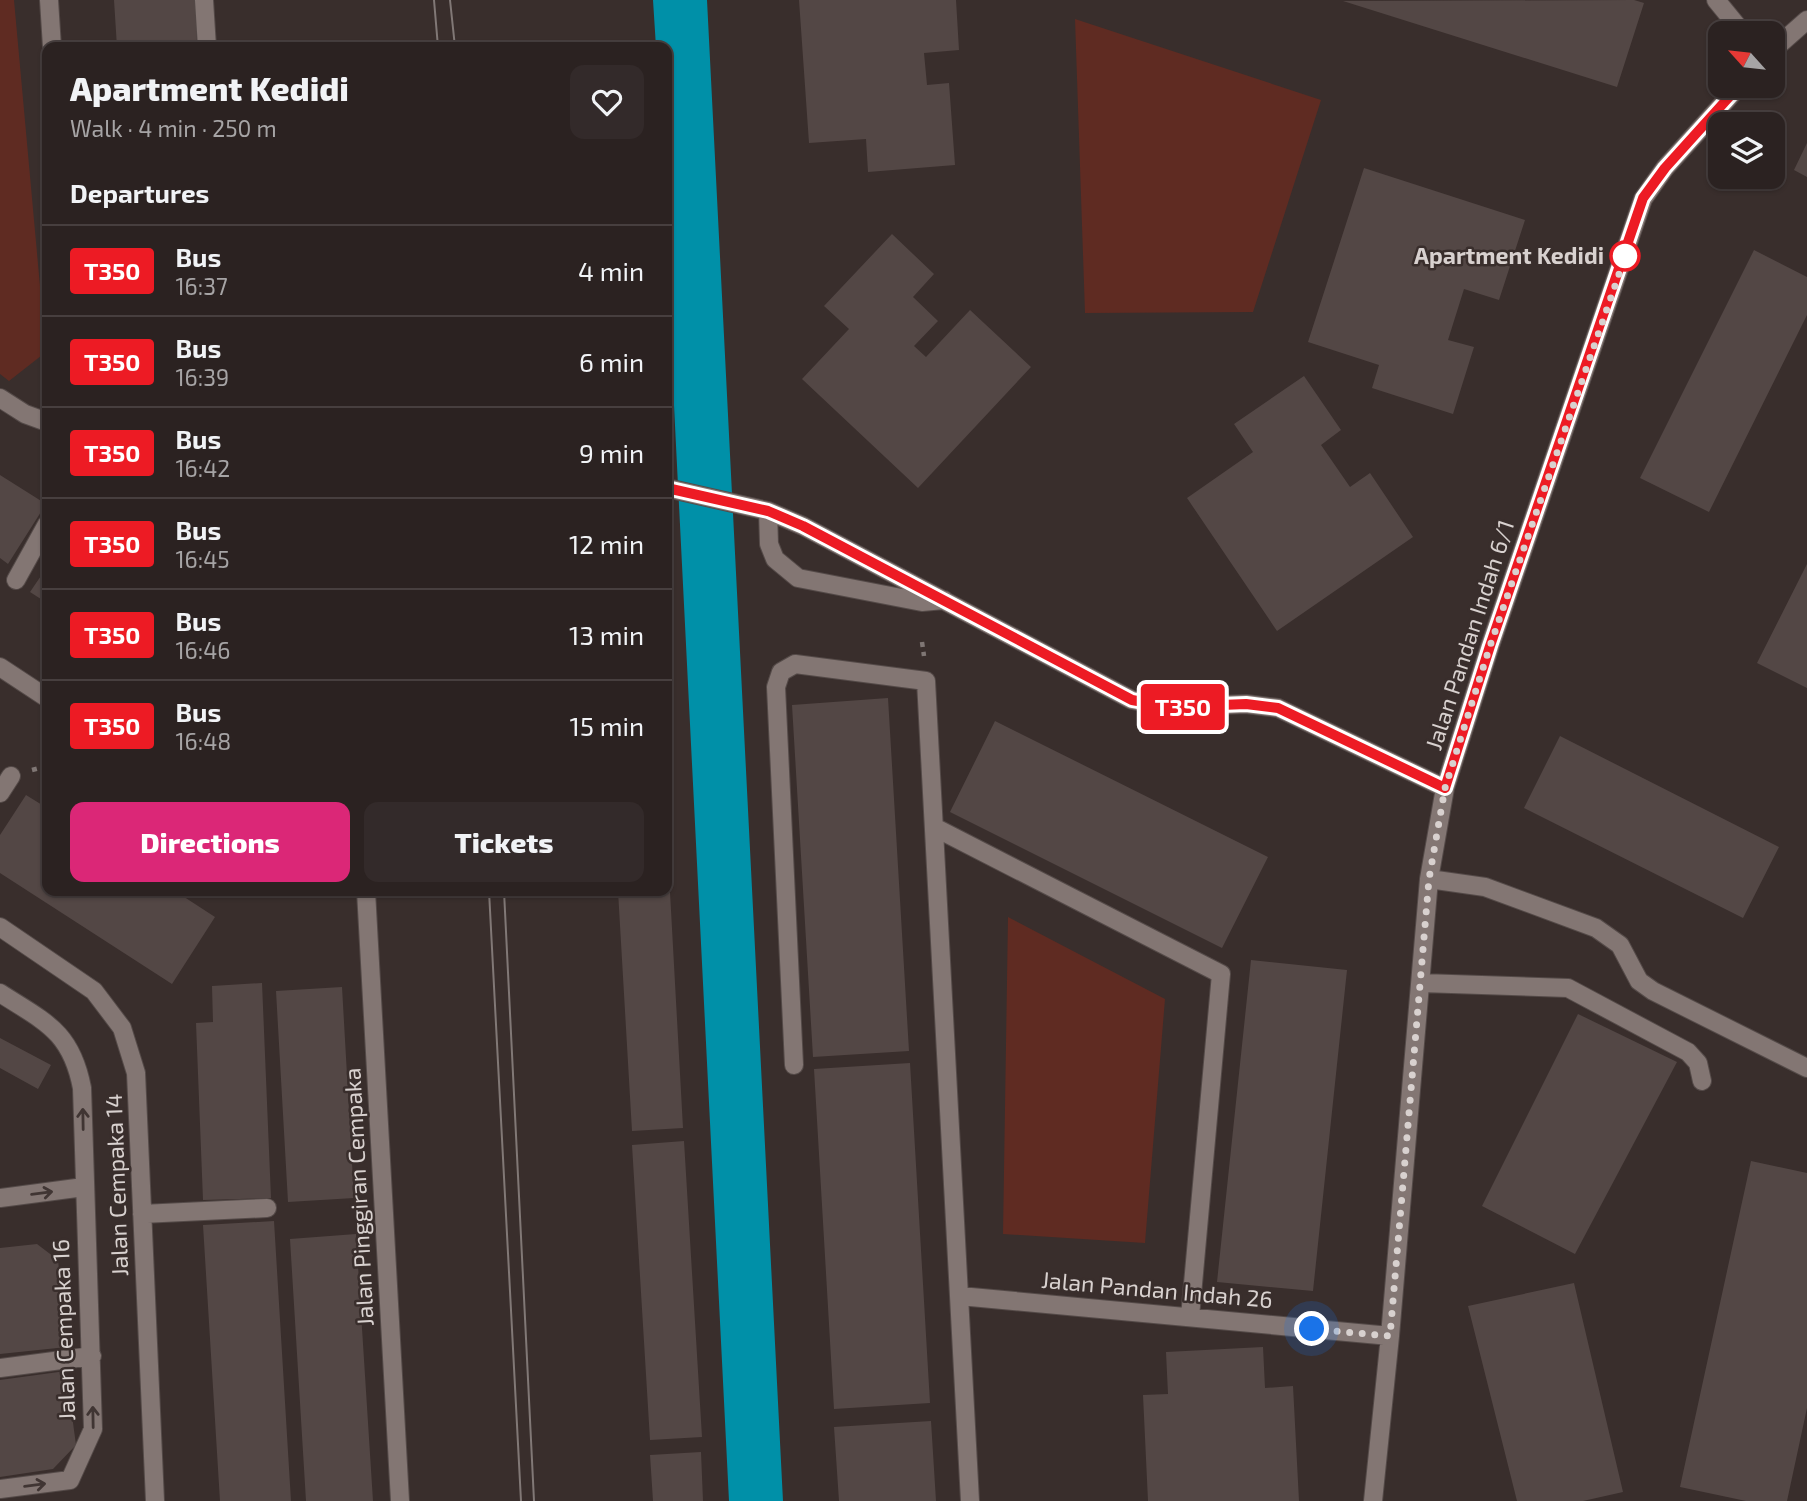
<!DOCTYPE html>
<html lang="en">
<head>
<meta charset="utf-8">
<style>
	:root { --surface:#2b2221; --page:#332a2a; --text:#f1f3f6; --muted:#a6a4a5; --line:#473f3f; --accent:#db2777 }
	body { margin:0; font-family:"Exo 2",sans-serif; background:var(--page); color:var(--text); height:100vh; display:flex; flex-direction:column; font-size:26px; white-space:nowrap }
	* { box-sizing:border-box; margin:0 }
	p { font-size:23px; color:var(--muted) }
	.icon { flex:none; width:38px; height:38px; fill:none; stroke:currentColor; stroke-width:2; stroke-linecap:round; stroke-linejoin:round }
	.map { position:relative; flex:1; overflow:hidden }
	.drawer { position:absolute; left:42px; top:42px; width:630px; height:854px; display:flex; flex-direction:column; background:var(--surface); border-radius:14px; box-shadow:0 2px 5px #0004,0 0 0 2px var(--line) }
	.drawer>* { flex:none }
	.badge { padding:0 14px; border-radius:5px; font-size:24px; line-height:46px }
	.needle { width:46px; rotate:297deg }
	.controls { position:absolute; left:1708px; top:21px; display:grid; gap:14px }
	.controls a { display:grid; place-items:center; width:77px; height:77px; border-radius:14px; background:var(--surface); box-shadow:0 2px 5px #0004,0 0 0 2px var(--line); font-size:35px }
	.you { position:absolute; width:35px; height:35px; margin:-18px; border:5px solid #fff; border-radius:50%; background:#1a73e8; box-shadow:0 0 0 10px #1a73e833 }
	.map>.badge { position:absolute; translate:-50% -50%; box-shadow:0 0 0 4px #fff }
	h2 { padding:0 28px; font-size:26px; line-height:63px }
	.round { display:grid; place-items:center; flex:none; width:74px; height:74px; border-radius:14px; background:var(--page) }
	.overview { display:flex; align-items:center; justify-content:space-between; height:119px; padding:0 28px }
	h1 { font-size:33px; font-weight:800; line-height:52px }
	.action { display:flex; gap:14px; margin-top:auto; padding:14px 28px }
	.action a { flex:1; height:80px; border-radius:14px; background:var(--accent); color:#fff; font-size:28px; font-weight:800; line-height:80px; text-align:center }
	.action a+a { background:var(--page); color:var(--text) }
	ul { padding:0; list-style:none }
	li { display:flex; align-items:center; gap:21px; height:91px; padding:0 28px; border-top:2px solid var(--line) }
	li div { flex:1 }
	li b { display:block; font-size:26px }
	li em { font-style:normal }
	li .badge { min-width:77px; font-weight:700; text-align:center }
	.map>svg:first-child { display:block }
</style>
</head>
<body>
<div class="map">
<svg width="1807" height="1501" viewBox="0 0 1807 1501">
	<rect width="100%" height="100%" fill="#392e2c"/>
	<!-- green -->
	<path fill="#5f2b22" d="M0 0H14L46 352 9 381 0 374Z
		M1075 19 1321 100 1253 312 1085 313Z
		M1008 917 1165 999 1145 1243 1003 1234Z"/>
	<!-- water -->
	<path fill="#0090a8" d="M653 0H707L783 1501H729L667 266V47H656Z"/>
	<!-- building -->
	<path fill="#534745" d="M114 0H195L197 47H117Z
		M799 0H956L959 50 924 53 927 85 949 83 955 165 868 172 866 139 809 143Z
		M1634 0 1644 3 1617 87 1343 1Z
		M1807 143V177L1794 170Z
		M1364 168 1525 220 1499 300 1464 289 1448 340 1474 347 1453 414 1372 388 1379 365 1308 342Z
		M892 234 934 274 913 297 938 321 914 346 926 357 970 310 1031 367 918 488 802 379 849 329 824 306Z
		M1754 250 1807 277V315L1709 512 1640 478Z
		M1304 376 1341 430 1321 445 1350 487 1370 473 1413 537 1277 631 1187 498 1253 452 1234 424Z
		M0 475 46 504 8 564 0 558Z
		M1807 564V688L1757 663Z
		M47 567V603L30 592Z
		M888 698 909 1051 813 1057 792 705Z
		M995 721 1268 857 1222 948 950 812Z
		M1560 736 1779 847 1743 918 1524 808Z
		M26 795 47 808V891H175L215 917 172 984 0 873V835Z
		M667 874H669L683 1128 632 1131 618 891H667Z
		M1251 960 1347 970 1313 1291 1217 1282Z
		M262 983 271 1198 203 1200 196 1023 213 1022 212 986Z
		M342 987 354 1198 288 1202 276 991Z
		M1578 1014 1677 1062 1575 1254 1482 1206Z
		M0 1038 51 1065 38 1089 0 1068Z
		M910 1063 930 1403 834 1409 814 1069Z
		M684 1141 702 1437 650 1440 632 1145Z
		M1751 1161 1807 1173V1408L1787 1501H1746L1680 1487Z
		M274 1221 291 1501H220L203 1225Z
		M356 1234 373 1501H306L290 1239Z
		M37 1244 58 1260 67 1347 0 1354V1248Z
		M1574 1283 1623 1492 1583 1501H1517L1468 1306Z
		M1263 1347 1265 1388 1293 1386 1299 1501H1148L1143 1395 1168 1394 1166 1352Z
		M66 1371 76 1445 53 1469 0 1477V1380Z
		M931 1421 936 1501H839L834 1427Z
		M701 1452 703 1501H653L650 1455Z"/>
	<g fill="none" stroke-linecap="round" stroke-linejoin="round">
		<!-- minor casing -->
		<g stroke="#544a48" stroke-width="20">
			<path id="minor" d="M49 0 52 47
				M204 0 207 47
				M1716 0 1743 33
				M1773 50 1807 20
				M0 398 25 414 47 422
				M667 488 768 511 803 526 1132 700 1171 707 1246 704 1278 708 1445 788
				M768 511 769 544 775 559 798 578 922 602 944 600
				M16 580 47 524
				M0 667 47 698
				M0 793 11 776
				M934 827 1221 974 1190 1317
				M1429 879 1485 887 1596 928 1620 945 1639 981 1653 991 1807 1068
				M366 891 400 1501
				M0 927 94 991 122 1028 136 1073 155 1501
				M1422 983 1568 988 1688 1052 1698 1063 1702 1081
				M0 993C45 1022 71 1031 82 1088L93 1429 70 1480 0 1489
				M794 1065 776 687 781 672 795 664 926 681 970 1501
				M0 1198 84 1187
				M142 1214 267 1208
				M960 1296 1390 1336
				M0 1368 92 1356
				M1373 1501 1390 1336 1429 879 1445 788 1490 646 1643 199 1665 168 1739 86"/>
		</g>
		<!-- path -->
		<path stroke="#7f7674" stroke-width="4.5" stroke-dasharray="5 5" stroke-linecap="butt" d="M922 642 924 656
			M32 770 47 766"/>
		<!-- minor -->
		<use href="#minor" stroke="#837673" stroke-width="18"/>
		<!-- tram -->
		<path stroke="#817876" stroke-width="2" d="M434 0 438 47
			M450 0 455 47
			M489 891 521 1501
			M504 891 534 1501"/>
	</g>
	<!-- one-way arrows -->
	<defs><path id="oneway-shaft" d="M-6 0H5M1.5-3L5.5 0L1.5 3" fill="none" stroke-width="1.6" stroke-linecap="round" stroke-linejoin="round" transform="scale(1.75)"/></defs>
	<g stroke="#403533">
		<use href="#oneway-shaft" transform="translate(83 1119) rotate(-91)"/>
		<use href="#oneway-shaft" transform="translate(42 1193) rotate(-7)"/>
		<use href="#oneway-shaft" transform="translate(93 1417) rotate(-91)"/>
		<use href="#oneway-shaft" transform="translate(35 1485) rotate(-7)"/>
	</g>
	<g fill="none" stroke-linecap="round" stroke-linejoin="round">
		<!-- line casing -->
		<g stroke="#fff" stroke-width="16">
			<path id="line" d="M667 488 768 511 803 526 1132 700 1171 707 1246 704 1278 708 1445 788 1490 646 1643 198 1665 168 1739 86"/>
		</g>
		<!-- line -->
		<use href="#line" stroke="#ed1b24" stroke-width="10"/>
		<!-- walk -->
		<path stroke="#d8d1cf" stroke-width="7" stroke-dasharray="0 12.6" d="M1312 1329 1390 1336 1429 879 1445 788 1490 646 1626 254 1625 256"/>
	</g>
	<!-- markers -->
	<circle fill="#fff" stroke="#ed1b24" stroke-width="3.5" cx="1625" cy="256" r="14"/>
	<g text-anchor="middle" stroke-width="5" stroke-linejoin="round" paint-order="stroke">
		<!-- stop labels -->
		<g font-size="23" font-weight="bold" fill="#d8d1cf" stroke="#392e2c" text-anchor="end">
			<text x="1604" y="264">Apartment Kedidi</text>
		</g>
		<!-- street labels -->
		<g font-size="23" fill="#d8d1cf" stroke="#392e2c">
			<text transform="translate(1470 635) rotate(-72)" y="8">Jalan Pandan Indah 6/1</text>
			<text transform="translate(117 1185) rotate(-92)" y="8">Jalan Cempaka 14</text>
			<text transform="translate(359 1197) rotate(-93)" y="8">Jalan Pinggiran Cempaka</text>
			<text transform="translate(1157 1290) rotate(5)" y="8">Jalan Pandan Indah 26</text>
			<text transform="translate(64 1330) rotate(-92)" y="8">Jalan Cempaka 16</text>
		</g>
	</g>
</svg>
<div class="controls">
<a><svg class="needle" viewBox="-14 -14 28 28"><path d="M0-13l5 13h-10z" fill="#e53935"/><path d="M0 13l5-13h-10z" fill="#a6a4a5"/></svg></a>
<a><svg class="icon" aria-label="layers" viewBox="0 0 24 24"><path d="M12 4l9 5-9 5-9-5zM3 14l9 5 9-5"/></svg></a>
</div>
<div class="you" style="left:1312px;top:1329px"></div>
<b class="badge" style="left:1183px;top:707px;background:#ed1b24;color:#fff">T350</b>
<section class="drawer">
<div class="overview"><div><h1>Apartment Kedidi</h1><p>Walk · 4 min · 250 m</p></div><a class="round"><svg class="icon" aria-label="heart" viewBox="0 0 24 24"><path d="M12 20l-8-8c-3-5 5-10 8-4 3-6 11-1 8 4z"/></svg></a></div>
<h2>Departures</h2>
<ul>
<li><span class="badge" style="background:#ed1b24;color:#fff">T350</span><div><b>Bus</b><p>16:37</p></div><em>4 min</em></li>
<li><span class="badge" style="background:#ed1b24;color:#fff">T350</span><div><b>Bus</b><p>16:39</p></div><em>6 min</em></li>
<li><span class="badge" style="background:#ed1b24;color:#fff">T350</span><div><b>Bus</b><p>16:42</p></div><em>9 min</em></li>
<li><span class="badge" style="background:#ed1b24;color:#fff">T350</span><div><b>Bus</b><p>16:45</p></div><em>12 min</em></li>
<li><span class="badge" style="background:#ed1b24;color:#fff">T350</span><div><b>Bus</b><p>16:46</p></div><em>13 min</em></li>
<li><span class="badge" style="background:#ed1b24;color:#fff">T350</span><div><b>Bus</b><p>16:48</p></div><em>15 min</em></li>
</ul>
<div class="action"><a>Directions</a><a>Tickets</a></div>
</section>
</div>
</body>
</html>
